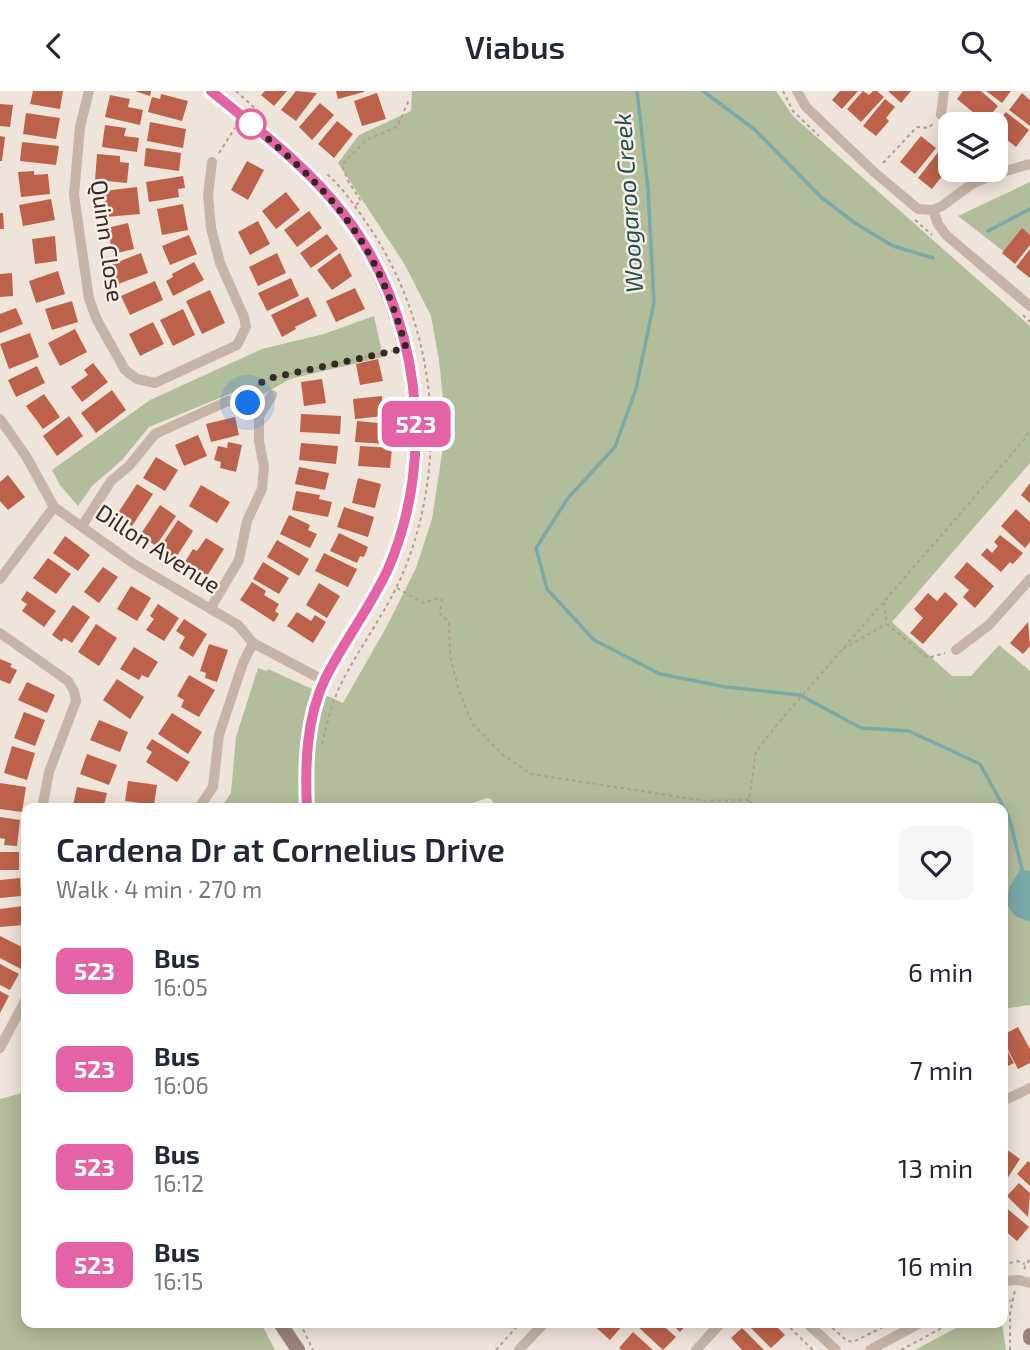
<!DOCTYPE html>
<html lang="en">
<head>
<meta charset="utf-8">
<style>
	:root { --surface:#fff; --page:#f6f6f7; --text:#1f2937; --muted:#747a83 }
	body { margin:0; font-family:"Exo 2",sans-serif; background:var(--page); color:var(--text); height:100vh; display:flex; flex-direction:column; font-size:26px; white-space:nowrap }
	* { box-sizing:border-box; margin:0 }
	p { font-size:23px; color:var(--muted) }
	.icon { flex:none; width:38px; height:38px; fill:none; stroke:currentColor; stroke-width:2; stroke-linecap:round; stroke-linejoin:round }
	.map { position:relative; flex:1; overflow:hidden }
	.details { position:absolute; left:21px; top:712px; width:987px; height:525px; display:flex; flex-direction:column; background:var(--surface); border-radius:14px; box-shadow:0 4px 18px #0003 }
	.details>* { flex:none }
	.badge { padding:0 14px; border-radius:10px; font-size:24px; line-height:46px }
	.tools { position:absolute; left:938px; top:21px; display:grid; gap:14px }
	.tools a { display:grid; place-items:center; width:70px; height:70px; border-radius:14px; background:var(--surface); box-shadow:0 4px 18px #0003; font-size:35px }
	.you { position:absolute; width:35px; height:35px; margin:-18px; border:5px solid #fff; border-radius:50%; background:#1a73e8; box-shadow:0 0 0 10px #1a73e833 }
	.map>.badge { position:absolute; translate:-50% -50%; box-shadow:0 0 0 4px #fff }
	.round { display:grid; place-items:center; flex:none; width:74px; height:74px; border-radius:14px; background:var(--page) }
	.overview { display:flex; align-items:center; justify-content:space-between; height:119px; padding:0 35px }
	h1 { font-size:33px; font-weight:600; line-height:52px }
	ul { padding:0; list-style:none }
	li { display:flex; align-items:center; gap:21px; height:98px; padding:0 35px }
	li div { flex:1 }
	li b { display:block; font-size:26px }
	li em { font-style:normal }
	li .badge { min-width:77px; font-weight:700; text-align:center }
	header { display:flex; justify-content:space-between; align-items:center; height:91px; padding:0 35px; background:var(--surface); font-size:32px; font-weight:600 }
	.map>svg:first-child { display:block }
</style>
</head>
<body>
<header><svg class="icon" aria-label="back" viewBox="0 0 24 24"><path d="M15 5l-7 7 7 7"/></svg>Viabus<svg class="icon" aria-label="search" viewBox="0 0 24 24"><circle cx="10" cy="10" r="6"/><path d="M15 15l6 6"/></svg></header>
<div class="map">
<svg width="1030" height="1259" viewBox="0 0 1030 1259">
	<rect width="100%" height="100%" fill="#efe4d9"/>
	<!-- green -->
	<path fill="#b2bd9b" d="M412 0H776L793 25 1030 235V372L892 531 952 585H971L999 554 1030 580V914L1003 918V718H498L491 708 487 707 456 718H220L231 702 236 646 258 577 267 580 268 578 343 612 387 535 416 477 432 428 446 337 439 269 431 225 405 174 338 72 359 44 411 20Z
		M1030 91V151L1007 163 958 125Z
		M374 225 383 266 290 288 262 304 234 301 149 336 122 369 92 395 78 415 60 394 52 379 150 309 262 258 324 243Z
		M26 1001V1232H261L275 1259H0V1008Z
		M965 1232H1002L1006 1259H915Z"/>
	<!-- water -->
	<path fill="#7aa9aa" d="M1020 779 1030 780V831L1015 825 1007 814 1009 797Z"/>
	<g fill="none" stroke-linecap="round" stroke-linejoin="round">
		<!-- stream -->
		<path stroke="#7aa9aa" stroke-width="3.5" d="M637 0 648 98 654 211 636 298 615 356 568 407 536 457 547 498 594 549 660 583 726 596 800 604 861 637 909 640 980 673 1009 726 1023 782
			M703 0 754 38 822 107 855 132 893 155 933 167
			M988 140 1030 118"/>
	</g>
	<!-- building -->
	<path fill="#bd624a" d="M33 0H63L60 18 30 13Z
		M135 0H151L150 5Z
		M265 0H287L274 15 261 4Z
		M296 0 317 2 296 30 281 19Z
		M336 0H364V1L338 8Z
		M840 0H858L842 18 832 9Z
		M863 0 869 4 873 0H877L884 6 861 31 847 18Z
		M888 0H911L901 12Z
		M963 0H981L998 15 985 31 957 8Z
		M986 0H1011L1002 12Z
		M377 2 386 28 362 35 354 10Z
		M1022 2 1030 9V35L1009 19Z
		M161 3 188 10 182 30 148 21 152 6 160 8Z
		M110 4 130 8 128 16 143 19 140 34 105 26Z
		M885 8 895 16 886 27 889 30 876 45 863 35Z
		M320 12 334 24 312 49 299 36Z
		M0 13 13 14 10 36 0 35Z
		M1006 21 1029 39 1016 56 996 40V33Z
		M26 22 60 27 56 48 23 43Z
		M337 30 353 43 334 67 318 53Z
		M150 31 186 38 183 57 147 50Z
		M105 34 126 37 124 45 139 47 137 61 102 56Z
		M0 45 5 46 2 70H0Z
		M921 45 936 57 915 83 900 71Z
		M950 45V59L943 53Z
		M996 45 1003 51 996 60Z
		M22 51 59 55 56 74 20 70Z
		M146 57 181 62 179 80 144 75Z
		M939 60 946 66 949 63 950 64V75L932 98 918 87Z
		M97 63 120 65V71L129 72 127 92 95 89Z
		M247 70 264 79 248 109 231 99Z
		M34 80V84L48 83 50 103 21 106 18 81Z
		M183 85 185 97 178 98 179 106 149 111 146 91Z
		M137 96 140 123 106 126 104 100Z
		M286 101 300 119 276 138 262 120Z
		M51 108 55 129 23 135 19 114Z
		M183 113 188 139 162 144 157 118Z
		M309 120 322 137 297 156 284 139Z
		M0 122H3L4 138H0Z
		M258 130 270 153 250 164 238 141Z
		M128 132 134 158 113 163 107 137Z
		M1022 137 1030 144V154L1015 173 1002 162Z
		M327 143 338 158 311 177 300 162Z
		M189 144 197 163 170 174 162 155Z
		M55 145 57 170 35 173 32 148Z
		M1030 158V187L1016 176Z
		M141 162 148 182 118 193 110 174Z
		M277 162 286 182 258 195 249 176Z
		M340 162 352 185 332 199 317 179Z
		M194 171 204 189 173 205 166 190 173 186 172 183Z
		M58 180 65 203 36 212 29 190Z
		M12 182 13 205 0 206V183Z
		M291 187 299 205 267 220 258 202Z
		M155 190 163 209 130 224 121 205Z
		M355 197 365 218 336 231 326 210Z
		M210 199 225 232 202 243 186 210Z
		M308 206 317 225 295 236 296 238 282 246 271 224Z
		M72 210 78 231 52 239 45 218Z
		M16 217 23 233 0 242V223Z
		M183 218 195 244 173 255 160 229Z
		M153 231 164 253 140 265 129 243Z
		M75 238 87 261 60 275 48 252Z
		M30 242 39 266 9 278 0 253Z
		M378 268 383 290 360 294 356 273Z
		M93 272 108 291 82 311 71 296 88 284 84 279Z
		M37 275 45 292 16 306 8 289Z
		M322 288 326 312 304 315 301 291Z
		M112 299 126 319 96 342 81 322Z
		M44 303 60 326 43 338 26 315Z
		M382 305 383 325 355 328 353 308Z
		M301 323 341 325 340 343 300 341Z
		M69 325 83 345 57 365 43 345Z
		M235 326 239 344 211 351 206 333Z
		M357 330 389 333 387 353 355 351Z
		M198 344 207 365 184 375 175 354Z
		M228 351 242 354 236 381 220 377 221 371 214 369 218 355 227 357Z
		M301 352 338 355 336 373 299 369Z
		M360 355 392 357 390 377 358 375Z
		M156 366 178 379 165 400 143 387Z
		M299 376 329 382 325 399 295 393Z
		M8 384 25 406 8 419 0 410V391Z
		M358 387 381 393 375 417 352 412Z
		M1030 392V412L1021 404Z
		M137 393 153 403 132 435 116 425Z
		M201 394 230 411 217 432 189 415Z
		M296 400 320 404 319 408 332 411 328 426 292 419Z
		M160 414 176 425 156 455 140 444Z
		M344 416 374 426 368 446 337 436Z
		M1016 418 1030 431V451L1025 457 1001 435Z
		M289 424 310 434 308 439 317 443 310 457 280 443Z
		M178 429 193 440 175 468 159 458Z
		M339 442 368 456 364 466 360 465 357 472 330 460Z
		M1000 444 1023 462 1013 473 1010 471 1001 481 981 464 987 457 992 462 998 455 994 451Z
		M65 445 90 464 78 480 53 462Z
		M206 447 224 458 207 485 185 471 193 458 197 460Z
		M277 449 309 468 299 485 267 466Z
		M324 462 357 478 348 496 315 480Z
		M48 467 71 483 56 503 33 487Z
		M263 471 289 487 279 503 253 488Z
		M967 471 994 495 975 517 963 506 969 499 954 486Z
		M103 476 118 486 99 512 84 501Z
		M252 491 266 500 264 504 279 513 275 520 279 523 274 531 240 509Z
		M319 492 340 505 327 527 306 514Z
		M131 495 151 507 137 530 117 518Z
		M27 500 56 520 44 536 22 520 27 513 21 509Z
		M945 501 958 513 923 553 910 542 923 527 914 518 928 502 937 510Z
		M158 513 179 527 164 550 146 539 154 528 150 525Z
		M73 514 90 526 72 552 64 547 62 551 52 544Z
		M297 521 311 530 315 524 326 531 313 552 287 535Z
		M184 528 207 543 193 566 179 557 185 546 176 540Z
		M1028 531 1030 555 1023 563 1010 552Z
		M96 533 117 547 99 575 78 561Z
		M209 553 228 559 217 591 205 587 206 582 200 580Z
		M134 556 158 571 148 587 142 584 139 589 120 578Z
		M0 568 12 573 10 576 17 579 10 593 0 589Z
		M189 584 215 599 199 626 181 616 184 609 177 605Z
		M117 588 144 606 130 628 103 609Z
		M27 591 55 604 47 622 18 609Z
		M24 621 45 629 35 655 14 647Z
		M172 622 202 641 188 663 158 643Z
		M99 629 128 641 120 661 90 649Z
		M152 648 190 671 177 691 146 671 152 661 146 657Z
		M12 655 35 662 27 689 4 682Z
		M87 663 117 674 109 694 80 683Z
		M128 690 157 694 154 714 125 710Z
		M0 692 26 696 22 721 0 718Z
		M77 696 107 702 103 718 73 714Z
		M0 726 20 729 17 755 4 754 5 748 0 747Z
		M0 761H19V779H0Z
		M20 787 21 805 0 807V789Z
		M23 815 25 834 0 836V818Z
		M0 845 26 858V868L21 878 0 867Z
		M0 873 19 883 10 899 0 894Z
		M0 900 9 905 0 922Z
		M1018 936 1030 958V972L1018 978 1003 949V944Z
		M1008 961 1014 972 1006 976 1008 981 1003 984V964Z
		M1006 1058 1020 1068 1003 1094V1063Z
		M1028 1070 1030 1072V1095L1017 1083Z
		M1019 1092 1030 1102 1028 1126 1007 1105Z
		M1003 1114 1029 1136 1017 1150 1003 1138Z
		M591 1232H621L623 1234 610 1249Z
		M639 1232H660L676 1246 663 1259 636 1234Z
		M671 1232H693L689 1237 686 1234 680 1241Z
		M751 1232H773L785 1244 771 1257 749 1235Z
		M742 1237 764 1259H742L731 1247Z
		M633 1241 653 1259H622L619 1257Z"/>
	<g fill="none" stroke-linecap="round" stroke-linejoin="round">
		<!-- path -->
		<path stroke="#b19e91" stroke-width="2" stroke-dasharray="3.5 3.5" stroke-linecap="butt" d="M236 0 258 20
			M783 0 793 20 819 45
			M219 62 235 37
			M883 72 917 36 929 37 933 32
			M356 114 361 110 348 90 342 74 366 49 397 36 409 9
			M915 129 932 144
			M1023 224 1030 231
			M254 302 259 293 267 288 392 260
			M397 497 423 512 438 507 442 509 440 523 449 531 450 564 458 597 472 632 502 663 531 683 706 710 749 709
			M884 512 887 533 928 567 945 562
			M843 558 886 533
			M322 653C327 633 332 611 341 593 362 551 390 517 407 472 449 361 435 235 370 137 357 118 344 98 327 83
			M755 718 749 709 756 661 775 636 1024 349 1030 339
			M1003 1174 1017 1170 1025 1173
			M1024 1178 1030 1167
			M1003 1207 1011 1210
			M300 1232 313 1259
			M785 1232 813 1259
			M827 1232 846 1249 853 1251 891 1232
			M496 1259 520 1232
			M901 1259 951 1232
			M1010 1259V1222L1015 1199"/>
		<!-- street -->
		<path stroke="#c6b4a6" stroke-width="10" d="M89 0 80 36 74 104 89 208 97 229 125 279 137 288 155 292 237 254 246 236 244 226 220 172 211 137 208 104 212 71
			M797 0 806 16 874 81 918 118 933 119 942 115 972 93 995 83 1030 73
			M941 24 944 0
			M933 119 938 133 946 144 1030 215
			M0 328 26 365 54 416 134 473 238 534 253 552 325 590
			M82 435 111 390 129 375 155 343 228 310 248 312 259 325
			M0 488 54 416
			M210 518 239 469 247 430 262 398 264 376 259 350V325L272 304
			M0 542 68 590 74 600 76 610 49 681 42 718
			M956 559 989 534 1030 488
			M198 718 213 696 219 644 243 572 253 552
			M0 957 26 908
			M1003 1010 1030 997
			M1003 1190 1019 1189 1030 1192
			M807 1232 836 1259
			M519 1259 544 1232
			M696 1259 721 1232
			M870 1259 920 1232"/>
		<!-- secondary -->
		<path stroke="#998378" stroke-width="14" d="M211 0C249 31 290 61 322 97 413 198 443 352 388 478 370 517 344 550 325 588 306 628 305 674 307 718
			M280 1232 298 1259
			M1030 1244V1247"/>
	</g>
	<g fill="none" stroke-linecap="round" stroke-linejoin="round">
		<!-- line casing -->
		<g stroke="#fff" stroke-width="16">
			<path id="line" d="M211 0C257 38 306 74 343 122 419 220 438 363 388 478 370 517 344 550 325 588 306 628 305 674 307 718"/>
		</g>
		<!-- line -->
		<use href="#line" stroke="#e463a4" stroke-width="10"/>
		<!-- walk -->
		<path stroke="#332a26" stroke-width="7" stroke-dasharray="0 12.6" d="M248 312 259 293 267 288 406 257C376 149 334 103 251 33"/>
	</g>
	<!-- markers -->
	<circle fill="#fff" stroke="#e463a4" stroke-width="3.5" cx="251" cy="33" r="14"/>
	<g text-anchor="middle" stroke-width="5" stroke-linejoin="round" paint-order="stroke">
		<!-- street labels -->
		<g font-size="23" fill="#332a26" stroke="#f7eee5">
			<text transform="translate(107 150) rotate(82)" y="8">Quinn Close</text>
			<text transform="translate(158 458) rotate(33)" y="8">Dillon Avenue</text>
		</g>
		<!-- water labels -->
		<g font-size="24" font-style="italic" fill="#1f4f51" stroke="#f7eee5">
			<text transform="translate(629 112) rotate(-94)" y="8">Woogaroo Creek</text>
		</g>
	</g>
</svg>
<div class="tools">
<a><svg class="icon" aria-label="layers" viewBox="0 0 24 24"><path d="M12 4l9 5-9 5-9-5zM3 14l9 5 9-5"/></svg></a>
</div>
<div class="you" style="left:248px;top:312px"></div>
<b class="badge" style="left:416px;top:333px;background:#e463a4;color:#fff">523</b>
<section class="details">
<div class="overview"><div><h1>Cardena Dr at Cornelius Drive</h1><p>Walk · 4 min · 270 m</p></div><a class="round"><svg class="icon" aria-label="heart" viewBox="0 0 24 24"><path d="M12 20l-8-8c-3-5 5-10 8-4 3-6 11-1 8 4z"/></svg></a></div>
<ul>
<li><span class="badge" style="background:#e463a4;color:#fff">523</span><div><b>Bus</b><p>16:05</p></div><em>6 min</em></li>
<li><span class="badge" style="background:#e463a4;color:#fff">523</span><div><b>Bus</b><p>16:06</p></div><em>7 min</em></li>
<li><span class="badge" style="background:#e463a4;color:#fff">523</span><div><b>Bus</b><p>16:12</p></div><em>13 min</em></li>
<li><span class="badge" style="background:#e463a4;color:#fff">523</span><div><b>Bus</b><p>16:15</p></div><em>16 min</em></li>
</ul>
</section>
</div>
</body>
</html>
